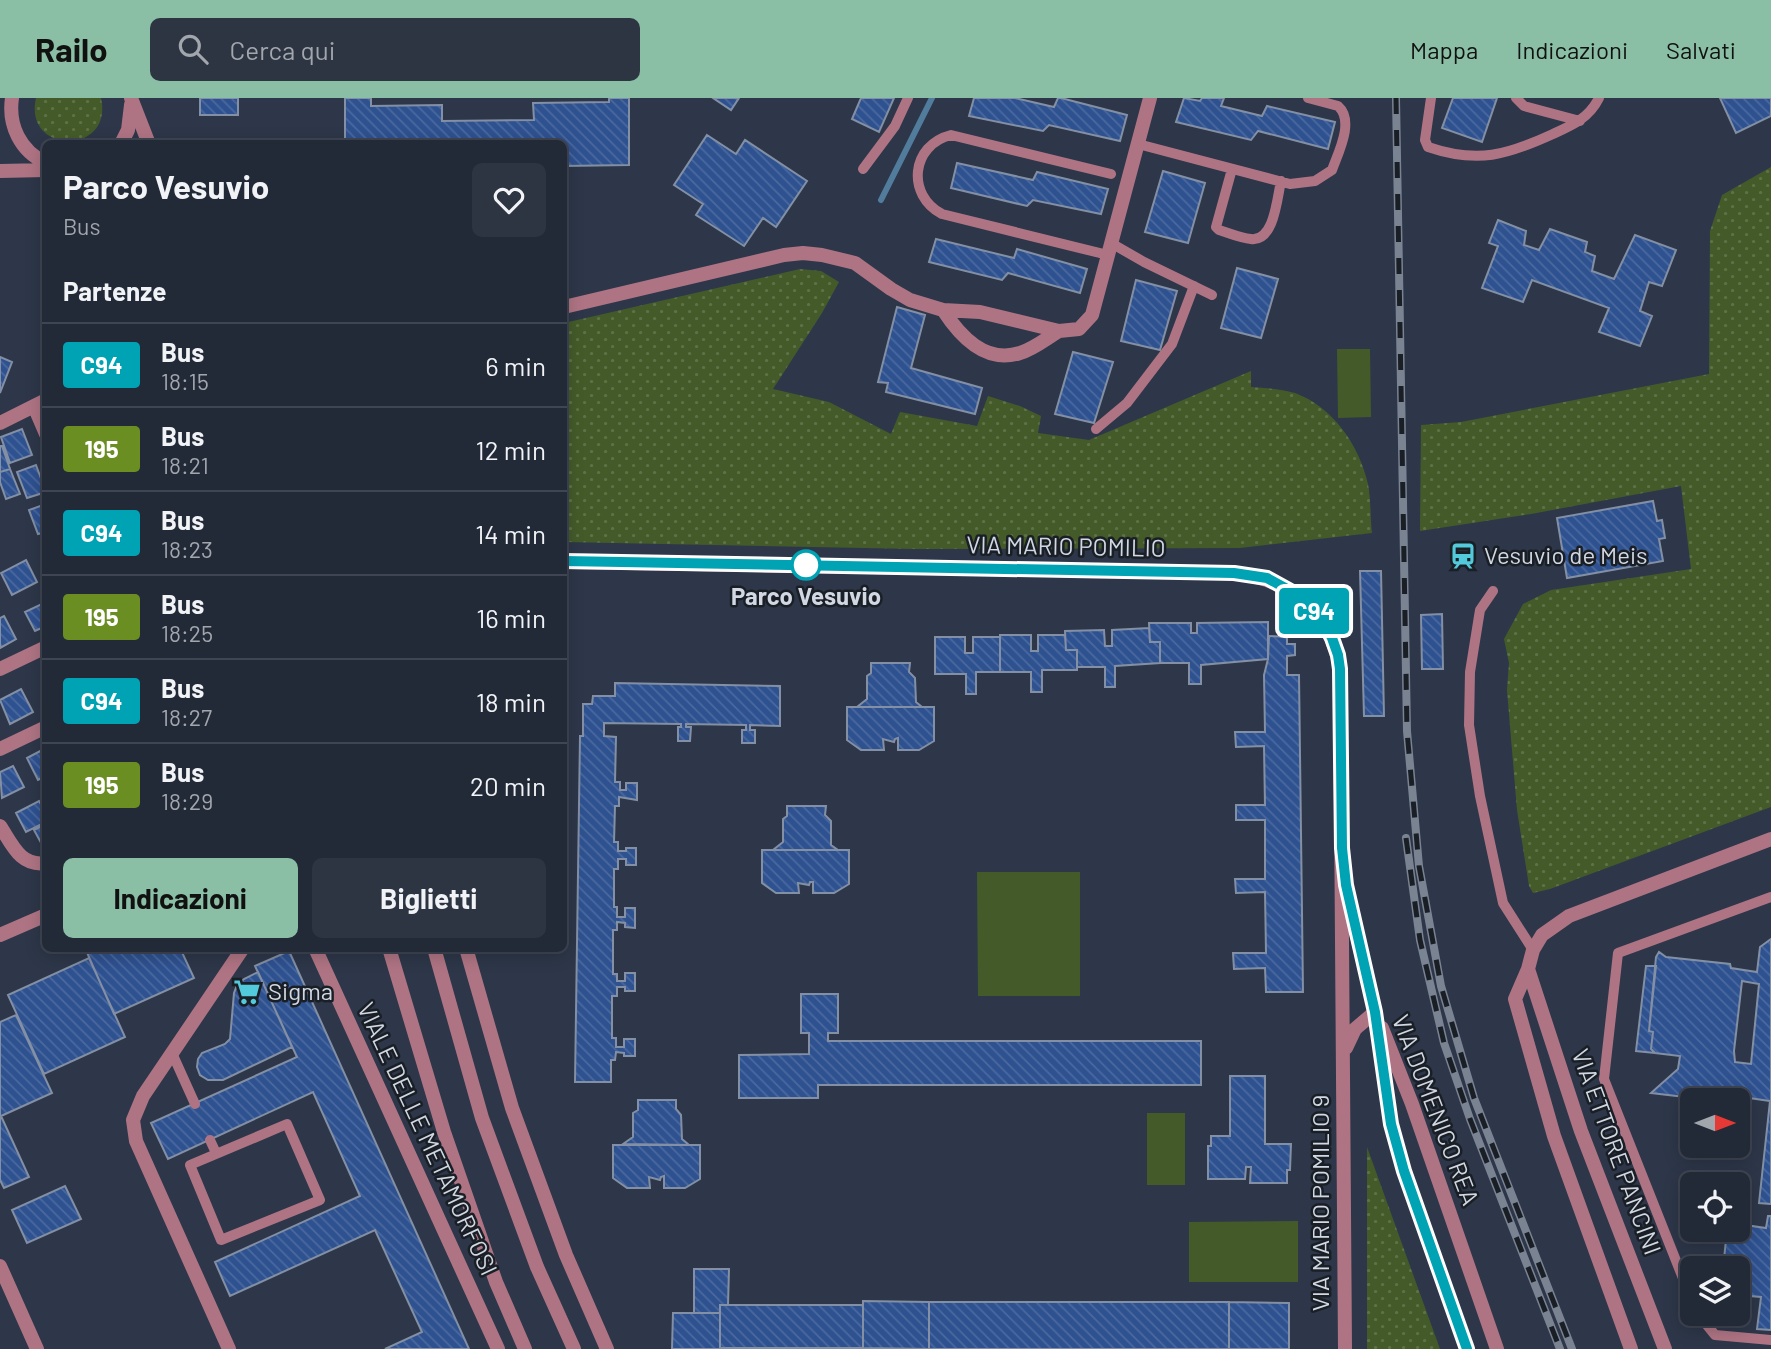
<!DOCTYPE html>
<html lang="it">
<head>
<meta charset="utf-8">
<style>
	:root { --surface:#222937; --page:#2e3542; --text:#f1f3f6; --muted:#a2a6ad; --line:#3f4552; --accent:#8abfa5 }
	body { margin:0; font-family:Barlow,sans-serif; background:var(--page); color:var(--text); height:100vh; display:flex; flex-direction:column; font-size:26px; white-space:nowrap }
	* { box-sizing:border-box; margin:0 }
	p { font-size:23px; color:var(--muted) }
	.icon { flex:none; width:38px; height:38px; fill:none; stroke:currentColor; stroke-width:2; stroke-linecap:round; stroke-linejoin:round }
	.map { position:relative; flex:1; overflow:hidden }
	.panel { position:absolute; left:42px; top:42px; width:525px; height:812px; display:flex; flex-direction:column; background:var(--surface); border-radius:10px; box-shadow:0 4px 18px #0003,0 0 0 2px var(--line) }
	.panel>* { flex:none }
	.badge { padding:0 14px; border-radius:5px; font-size:24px; line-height:46px }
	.needle { width:46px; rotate:90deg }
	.buttons { position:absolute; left:1680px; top:990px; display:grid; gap:14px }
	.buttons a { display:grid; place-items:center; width:70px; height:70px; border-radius:10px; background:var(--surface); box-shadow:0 4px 18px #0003,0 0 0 2px var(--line); font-size:35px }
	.map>.badge { position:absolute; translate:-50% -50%; box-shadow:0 0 0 4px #fff }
	h2 { padding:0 21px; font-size:26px; line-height:63px }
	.round { display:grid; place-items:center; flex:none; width:74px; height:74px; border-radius:10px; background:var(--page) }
	.headline { display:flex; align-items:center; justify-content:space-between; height:119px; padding:0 21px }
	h1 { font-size:33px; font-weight:700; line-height:52px }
	.cta { display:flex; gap:14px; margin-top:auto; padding:14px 21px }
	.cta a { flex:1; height:80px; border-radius:10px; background:var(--accent); color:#111; font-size:28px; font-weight:700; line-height:80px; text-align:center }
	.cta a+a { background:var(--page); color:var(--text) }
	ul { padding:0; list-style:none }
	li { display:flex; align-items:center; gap:21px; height:84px; padding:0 21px; border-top:2px solid var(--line) }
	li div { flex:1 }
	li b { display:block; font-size:26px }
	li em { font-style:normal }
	li .badge { min-width:77px; font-weight:700; text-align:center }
	header { display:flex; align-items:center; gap:42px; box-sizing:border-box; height:98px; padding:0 35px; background:var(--accent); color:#111 }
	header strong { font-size:33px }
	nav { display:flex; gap:38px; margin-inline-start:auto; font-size:24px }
	.search { width:490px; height:63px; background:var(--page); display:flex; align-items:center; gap:18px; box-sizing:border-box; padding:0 24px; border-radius:10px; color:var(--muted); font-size:26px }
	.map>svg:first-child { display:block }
</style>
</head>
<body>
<header>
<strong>Railo</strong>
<div class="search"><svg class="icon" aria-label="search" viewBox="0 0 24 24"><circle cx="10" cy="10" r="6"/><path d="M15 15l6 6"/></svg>Cerca qui</div>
<nav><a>Mappa</a><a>Indicazioni</a><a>Salvati</a></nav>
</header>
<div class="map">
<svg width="1771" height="1251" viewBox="0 0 1771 1251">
	<defs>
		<pattern id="grass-dots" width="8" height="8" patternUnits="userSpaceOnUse" patternTransform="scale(1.75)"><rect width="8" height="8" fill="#445b29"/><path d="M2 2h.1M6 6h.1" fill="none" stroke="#5e7248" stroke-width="1.8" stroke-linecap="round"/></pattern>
		<pattern id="building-back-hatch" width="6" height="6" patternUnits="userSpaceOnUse" patternTransform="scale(1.75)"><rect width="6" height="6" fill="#2e5190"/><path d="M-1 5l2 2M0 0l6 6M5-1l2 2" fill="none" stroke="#4b699f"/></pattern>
	</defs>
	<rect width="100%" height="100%" fill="#2d3749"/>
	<!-- grass -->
	<path fill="url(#grass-dots)" d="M36 0H101C114 58 23 57 36 0Z
		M1771 69V709L1550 791 1533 795 1529 788 1517 712 1507 592 1509 565 1504 541 1523 506 1551 492 1691 471 1681 388 1531 416 1420 433 1421 327 1461 324 1709 276 1710 133 1722 97Z
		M800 171 821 173 839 184 822 215 773 291 829 304 891 336 900 314 977 328 988 298 1020 308 1041 318 1038 335 1089 342 1251 273V289C1266 290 1280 291 1295 295 1333 309 1359 347 1368 386 1371 401 1370 419 1372 435L1240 450 916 451 564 444V225Z
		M1367 1049 1440 1251H1367Z"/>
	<!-- park -->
	<path fill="#445b29" d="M1337 251H1370L1371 319 1338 320Z
		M977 774H1080V898H978Z
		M1147 1015H1185V1087H1147Z
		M1298 1123V1184H1189V1124Z"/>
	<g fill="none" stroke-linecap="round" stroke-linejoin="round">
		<!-- stream -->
		<path stroke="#527c9c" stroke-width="6" d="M881 102 932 0"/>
	</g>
	<!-- building -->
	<path fill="url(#building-back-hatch)" stroke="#838fa4" stroke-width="2" fill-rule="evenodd" d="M200 0H238V17H200Z
		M345 0H371V8L442 7V23L534 22 533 5 609 4V0H629V67L564 68V46H345Z
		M713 0H739L731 12Z
		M861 0H894L879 34 852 21Z
		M974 0H1015L1054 9 1058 0H1061L1127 17 1120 43 1049 27 1043 33 969 18Z
		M1184 0 1200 3 1202 0H1224L1221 8 1262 18 1267 8 1335 24 1328 51 1258 33 1251 42 1176 24Z
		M1453 0H1497L1482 44 1442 30Z
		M1720 0H1771V18L1736 35Z
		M707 37 736 56 745 42 807 83 776 129 763 120 744 148 696 117 703 106 674 87Z
		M957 65 1033 82 1037 74 1108 91 1101 116 1033 102 1027 108 951 90Z
		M1163 73 1205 85 1188 145 1145 134Z
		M1498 122 1526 133 1524 147 1539 152 1550 131 1587 144 1585 154 1595 158 1592 173 1614 181 1635 137 1676 152 1662 188 1649 184 1640 213 1652 218 1640 248 1599 234 1609 210 1532 182 1523 204 1482 190 1498 148 1489 145Z
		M936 141 1014 160 1017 151 1087 171 1080 195 1008 175 1002 182 929 164Z
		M1237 170 1278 181 1261 240 1221 230Z
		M1136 182 1177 193 1160 252 1121 243Z
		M897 209 925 217 911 270 982 290 975 316 886 294 888 285 878 284Z
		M1073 254 1113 264 1094 325 1055 316Z
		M0 259 12 264 0 295Z
		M22 331 32 357 10 365 1 339Z
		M0 348H2L10 371 0 374Z
		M36 367 46 394 27 400 17 374Z
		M10 371 20 396 6 401 0 384V374Z
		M1653 403 1657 423 1662 422 1665 440 1659 441 1663 463 1567 480 1557 420Z
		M46 406V434L38 436 29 412Z
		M26 462 37 484 12 497 1 475Z
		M1360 473H1381L1384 618H1364Z
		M46 504V528L35 533 25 514Z
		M1442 516 1443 571H1422L1421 517Z
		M4 518 16 541 0 550V520Z
		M1268 524V561L1201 567V586H1189V565H1160V544H1150L1149 525H1191V535H1197V525Z
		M1149 530 1150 544H1160V565L1115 568V589H1105V569H1077V552H1066L1065 533 1104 532 1105 548H1112V532Z
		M1000 537H1031V553H1038V537H1065L1066 552H1077V572H1042V594H1031V574H1000Z
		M1269 538 1287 539V546H1295V557L1287 558V577H1299L1303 894H1266L1265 870 1234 871 1233 855H1266L1265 794 1236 795 1235 781H1265V722H1236V707H1265L1264 648 1236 649 1235 634H1265L1264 577 1268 561Z
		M935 539H965V555H973V539H1000V574H976V596H966V576H935Z
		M871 565H910L909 574 915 580 916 604 922 609H857L867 601V578L871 575Z
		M615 585 780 588V628L750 627V632H755V645H742V632H746V627L686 626V629H691L690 643H678V629H681V626L604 625V638L616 639 615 684H620V692H626V685H637V702L619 699V708H615L614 744H618V753H626V750H636V767H626V761H618V771H614V809H617V819H625V810H635V830L625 829V825L617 824V832H613V876H617V883H625V875H635V893H625V889H617V898H612V940H616V949H624V941H635V958H624V955L616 954 615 962H611V984H575L580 638H583V606H592L593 598H615Z
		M21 591 33 614 10 626 0 602Z
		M847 609H934V643L919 652H898V640L895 641 894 644 883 641 884 652H861L847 642Z
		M46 650V678L38 682 27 660Z
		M13 668 24 689 2 700 0 674Z
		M39 703 46 715V724L26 734 16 715Z
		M787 708H826L825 717 831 723V747L838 752H773L783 744V721L787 718Z
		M46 726V752H45L34 732Z
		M762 752H849V786L834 795H813V784H810L809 787 798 785 799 795H776L762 785Z
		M1771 841V1106L1759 1105 1770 1003 1749 1000V1004L1719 1003 1651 995 1678 971 1680 958 1655 955 1651 951 1653 934 1649 933 1656 859 1659 854 1666 859 1730 866 1731 870 1757 874 1760 849ZM1742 883 1759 886 1751 966 1735 964 1734 953Z
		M85 850H180L194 880 114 916Z
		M289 853 469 1251H385L422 1234 375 1132 230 1198 215 1164 360 1098 313 994 168 1061 151 1025 297 959 255 868Z
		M89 860 125 939 44 976 8 897Z
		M1646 868H1656L1649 933 1653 934 1651 951 1655 955 1636 953Z
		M258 874 292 949 223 982H208L200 977 197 969 198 961 202 955 225 946 230 941 234 895 237 887 244 881Z
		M801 896H838V935H828V943H1201V987H818V1000H739V957L809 956V935H801Z
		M16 917 52 995 1 1018 29 1079 4 1090 0 1082V924Z
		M1230 978H1265V1046H1291L1290 1072H1287V1085H1250L1251 1069H1246L1245 1081H1208V1048H1211V1038H1230Z
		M638 1002H676V1011L681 1017 682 1041 689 1047 623 1046 633 1039V1015L638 1012Z
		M613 1047H700V1081L685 1090H664V1078L661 1079 660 1082 649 1079 650 1090H627L613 1080Z
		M65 1088 81 1121 27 1145 12 1112Z
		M1768 1118H1771V1232L1757 1231 1761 1199 1738 1197V1171H1723L1727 1132H1738V1126L1766 1130Z
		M694 1171H729L728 1207H720V1215H694Z
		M863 1203 929 1204V1251L863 1250Z
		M929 1204H1229V1251H929Z
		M1229 1204 1289 1205V1251H1229Z
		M720 1207H863V1250H720Z
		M673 1215H720V1251H672Z"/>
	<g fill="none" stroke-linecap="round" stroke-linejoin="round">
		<!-- service -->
		<path stroke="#af7484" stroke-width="10" d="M1431 0 1425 42 1428 49C1478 66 1507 57 1553 36 1573 27 1589 20 1599 0
			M1516 0 1524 8 1580 23
			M1138 46 1290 86 1315 83 1332 72C1338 55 1355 23 1338 8L1308 0
			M863 71 895 28 908 0
			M1232 71 1216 129 1219 132C1229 135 1240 140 1251 141 1274 144 1277 101 1281 83
			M1111 145 1144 164 1212 197
			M1108 157 942 116C906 97 911 47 951 37L1111 76
			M1096 331 1127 305 1172 246 1194 188
			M1493 493 1480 512 1470 574 1469 627 1480 698 1503 805 1533 852
			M172 955 195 1006
			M287 1026 320 1102 221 1142 190 1067Z
			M210 1042 216 1055
			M1692 1203 1604 981 1618 855 1771 799
			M1698 1216 1715 1237 1771 1242"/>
		<!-- minor -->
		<path stroke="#af7484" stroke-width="14" d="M564 209 784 157 803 155 822 157 855 165 891 191 910 202 943 212 980 214 1059 233 1079 231 1092 217 1150 0
			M943 212C960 238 985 266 1020 255 1034 251 1047 240 1059 233
			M34 308 46 336
			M0 325 46 302
			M564 464 1234 475C1291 481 1330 513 1340 571L1345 1251
			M0 571 46 549
			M0 651 46 629
			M0 728C12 746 20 769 46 765
			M1349 804 1375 914 1391 1026 1404 1073 1467 1251
			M0 837 46 817
			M315 850 498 1251
			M466 850 512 1010 566 1157 607 1251
			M1528 871 1581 1033 1665 1251
			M1382 930 1412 1006 1497 1251
			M1346 950 1355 931 1375 914
			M0 1168 37 1251
			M229 1251 136 1043 133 1022 143 998 243 850
			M1631 1251 1554 1038 1515 901 1528 871 1533 852 1542 837 1569 818 1771 741"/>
		<!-- tertiary -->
		<path stroke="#af7484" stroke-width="14" d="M12 0C8 27 20 53 46 65
			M131 0 149 46
			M121 46 128 32 131 7
			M0 73 46 72
			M389 850 444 1034 496 1184 525 1251
			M434 850 482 1020 537 1169 574 1251"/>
		<!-- rail casing -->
		<g stroke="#7a8392" stroke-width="8">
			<path id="rail" d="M1396 0 1407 633 1419 768 1441 888 1474 1000 1572 1251
				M1406 740 1420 842 1444 945 1470 1021 1560 1251"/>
		</g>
		<!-- rail -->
		<use href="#rail" stroke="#1a1f26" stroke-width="5" stroke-dasharray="16" stroke-linecap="butt"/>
	</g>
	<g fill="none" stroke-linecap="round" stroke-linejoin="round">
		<!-- line casing -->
		<g stroke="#fff" stroke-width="16">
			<path id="line" d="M564 463 1234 475 1267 480 1296 496 1323 523 1332 540 1338 557 1340 571 1342 750 1346 787 1375 914 1391 1026 1404 1073 1467 1251"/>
		</g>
		<!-- line -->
		<use href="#line" stroke="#00a3b4" stroke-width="10"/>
	</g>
	<!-- icons -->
	<defs>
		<g id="station-bare" transform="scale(2.1)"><path d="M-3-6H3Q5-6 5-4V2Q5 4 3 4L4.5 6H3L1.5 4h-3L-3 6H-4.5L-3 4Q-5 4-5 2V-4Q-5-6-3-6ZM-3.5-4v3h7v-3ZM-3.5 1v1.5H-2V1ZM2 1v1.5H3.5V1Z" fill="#53cadc" stroke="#1a1f26" stroke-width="2.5" paint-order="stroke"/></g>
		<g id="supermarket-bare" transform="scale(2.1)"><path d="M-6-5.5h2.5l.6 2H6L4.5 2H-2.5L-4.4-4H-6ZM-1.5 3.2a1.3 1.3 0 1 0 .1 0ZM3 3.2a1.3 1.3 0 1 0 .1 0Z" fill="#53cadc" stroke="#1a1f26" stroke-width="2.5" paint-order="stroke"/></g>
	</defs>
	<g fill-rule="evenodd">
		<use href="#station-bare" x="1463" y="458"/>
		<use href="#supermarket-bare" x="247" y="894"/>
	</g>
	<!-- markers -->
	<circle fill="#fff" stroke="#00a3b4" stroke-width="3.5" cx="806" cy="467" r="14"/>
	<g text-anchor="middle" stroke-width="5" stroke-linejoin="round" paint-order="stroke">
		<!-- street labels -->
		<g font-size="24" fill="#d1d8e3" stroke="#1a1f26">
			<text transform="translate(1066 449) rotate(1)" y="8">VIA MARIO POMILIO</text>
			<text transform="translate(1435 1012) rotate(69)" y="8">VIA DOMENICO REA</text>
			<text transform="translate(427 1041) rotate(65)" y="8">VIALE DELLE METAMORFOSI</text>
			<text transform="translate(1616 1054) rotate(70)" y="8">VIA ETTORE PANCINI</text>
			<text transform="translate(1321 1105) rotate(-90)" y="8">VIA MARIO POMILIO 9</text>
		</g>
		<!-- poi labels -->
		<g font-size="24" fill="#d1d8e3" stroke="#1a1f26" text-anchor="start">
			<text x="1484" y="466">Vesuvio de Meis</text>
			<text x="268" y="902">Sigma</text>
		</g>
		<!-- stop labels -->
		<g font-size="24" font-weight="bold" fill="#d1d8e3" stroke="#1a1f26">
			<text x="806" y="507">Parco Vesuvio</text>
		</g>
	</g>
</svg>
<div class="buttons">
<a><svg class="needle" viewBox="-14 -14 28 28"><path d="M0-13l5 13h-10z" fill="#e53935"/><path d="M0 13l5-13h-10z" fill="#a2a6ad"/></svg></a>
<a><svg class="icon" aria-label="locate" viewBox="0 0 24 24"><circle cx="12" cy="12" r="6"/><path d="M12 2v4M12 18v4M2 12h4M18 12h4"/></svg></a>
<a><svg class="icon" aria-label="layers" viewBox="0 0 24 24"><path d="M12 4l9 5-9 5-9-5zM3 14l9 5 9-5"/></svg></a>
</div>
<b class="badge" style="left:1314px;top:513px;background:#00a3b4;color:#fff">C94</b>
<section class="panel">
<div class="headline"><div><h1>Parco Vesuvio</h1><p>Bus</p></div><a class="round"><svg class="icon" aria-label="heart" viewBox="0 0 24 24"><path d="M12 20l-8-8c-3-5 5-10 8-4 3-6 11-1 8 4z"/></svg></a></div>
<h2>Partenze</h2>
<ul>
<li><span class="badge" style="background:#00a3b4;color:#fff">C94</span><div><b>Bus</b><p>18:15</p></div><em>6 min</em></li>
<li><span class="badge" style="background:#6b8e23;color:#fff">195</span><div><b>Bus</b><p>18:21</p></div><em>12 min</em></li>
<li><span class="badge" style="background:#00a3b4;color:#fff">C94</span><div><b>Bus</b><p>18:23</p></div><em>14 min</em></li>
<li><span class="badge" style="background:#6b8e23;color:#fff">195</span><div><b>Bus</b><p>18:25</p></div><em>16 min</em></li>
<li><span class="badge" style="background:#00a3b4;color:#fff">C94</span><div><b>Bus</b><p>18:27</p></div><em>18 min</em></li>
<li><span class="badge" style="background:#6b8e23;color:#fff">195</span><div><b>Bus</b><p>18:29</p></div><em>20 min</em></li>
</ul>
<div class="cta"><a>Indicazioni</a><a>Biglietti</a></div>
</section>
</div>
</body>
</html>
